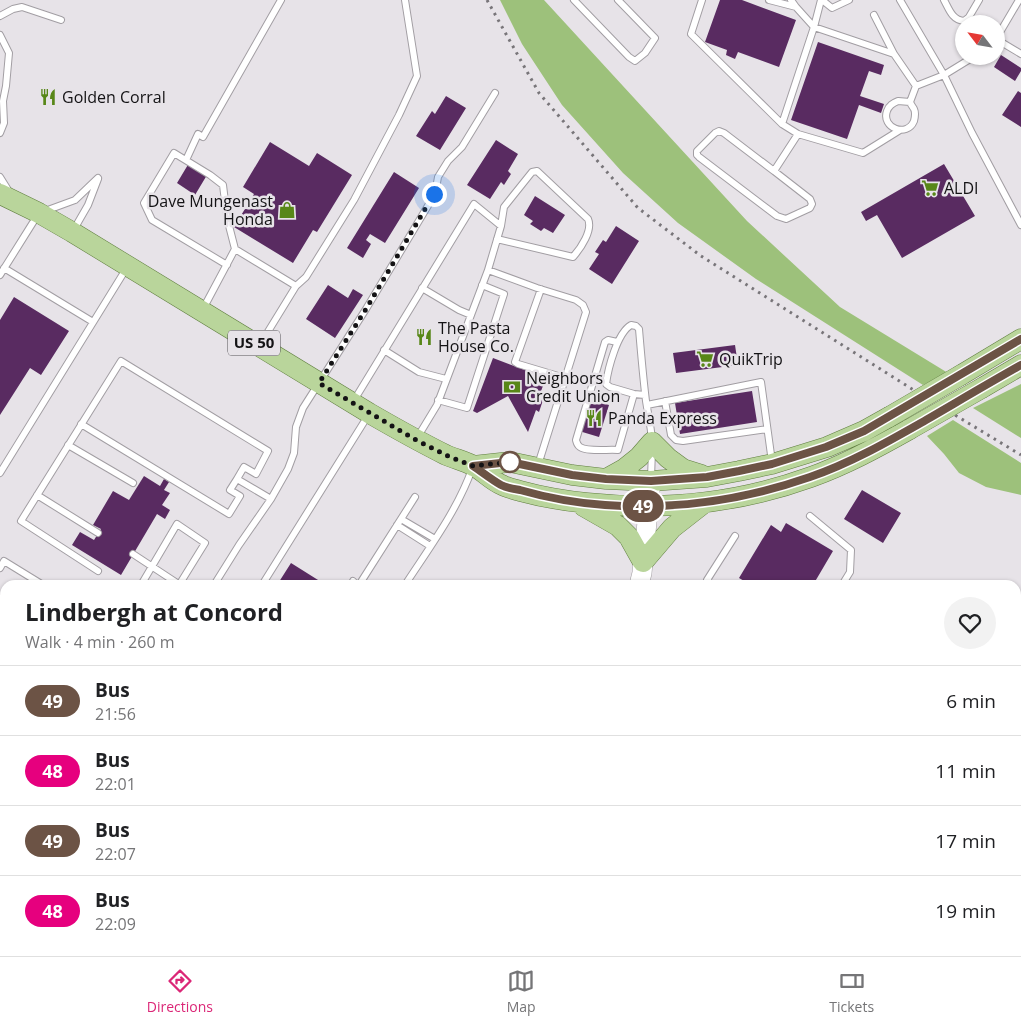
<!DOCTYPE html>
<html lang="en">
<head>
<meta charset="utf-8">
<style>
	:root { --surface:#fff; --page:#f2f2f2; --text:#202124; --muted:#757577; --line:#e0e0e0; --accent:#db2777 }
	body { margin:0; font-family:"Open Sans",sans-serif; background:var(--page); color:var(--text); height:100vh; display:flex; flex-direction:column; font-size:19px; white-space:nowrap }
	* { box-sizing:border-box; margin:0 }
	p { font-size:16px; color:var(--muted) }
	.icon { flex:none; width:28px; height:28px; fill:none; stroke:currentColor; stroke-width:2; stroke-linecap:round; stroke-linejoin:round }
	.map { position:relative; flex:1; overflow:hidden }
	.panel { position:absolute; left:0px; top:580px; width:1021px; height:376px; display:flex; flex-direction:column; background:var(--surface); border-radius:15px 15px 0 0; box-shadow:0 1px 4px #0004 }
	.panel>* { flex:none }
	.badge { padding:0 10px; border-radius:16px; font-size:18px; line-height:32px }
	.needle { width:32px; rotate:301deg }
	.tools { position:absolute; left:955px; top:15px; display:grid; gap:10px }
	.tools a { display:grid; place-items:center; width:50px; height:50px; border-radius:50%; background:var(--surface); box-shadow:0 1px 4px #0004; font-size:25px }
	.you { position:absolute; width:25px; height:25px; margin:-12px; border:4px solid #fff; border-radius:50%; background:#1a73e8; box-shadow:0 0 0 8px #1a73e833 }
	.map>.badge { position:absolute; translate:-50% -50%; box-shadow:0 0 0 2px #fff }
	.round { display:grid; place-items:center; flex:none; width:52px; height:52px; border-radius:26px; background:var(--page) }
	.summary { display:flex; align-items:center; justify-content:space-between; height:85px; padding:0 25px }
	h1 { font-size:24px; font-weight:700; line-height:38px }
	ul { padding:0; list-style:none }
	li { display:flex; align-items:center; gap:15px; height:70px; padding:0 25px; border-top:1px solid var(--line) }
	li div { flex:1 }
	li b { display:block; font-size:19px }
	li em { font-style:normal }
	li .badge { min-width:55px; font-weight:700; text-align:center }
	.tab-bar { display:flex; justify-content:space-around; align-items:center; height:70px; border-top:1px solid var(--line); background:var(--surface); font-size:14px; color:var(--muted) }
	.tab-bar a { display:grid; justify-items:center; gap:2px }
	.tab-bar .on { color:var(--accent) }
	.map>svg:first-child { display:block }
</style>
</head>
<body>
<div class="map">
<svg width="1021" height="956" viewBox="0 0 1021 956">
	<rect width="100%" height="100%" fill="#e7e3e8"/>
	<!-- forest -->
	<path fill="#9dc17b" d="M500 0H544L747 221 840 307 948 373 923 385 756 279 678 223 623 173 562 105 522 44Z
		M1021 384V438L973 408Z
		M953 420 1021 463V495L986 487 959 473 944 454 927 436Z"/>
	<!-- building -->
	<path fill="#592b61" d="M720 0H742L796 20 779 67 738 52 735 59 726 55 727 50 705 42Z
		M818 42 884 65 881 75 869 71 860 96 884 104 881 113 859 105 847 139 791 120Z
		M1001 55 1021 68V71L1015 81 994 67Z
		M1018 91 1021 93V127L1002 115Z
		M446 96 466 108 440 150 416 136 432 111 435 114Z
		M496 140 518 154 508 171 511 174 504 185 501 182 490 199 467 185Z
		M270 142 309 166 317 153 352 175 317 232 313 230 293 263 234 227 254 194 243 187Z
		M189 163 207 175 195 195 177 183Z
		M944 164 975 216 902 258 877 215 866 221 861 212Z
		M394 172 419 188 385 243 370 234 366 240 371 244 363 258 347 248Z
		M535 196 565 215 553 233 544 228 541 231 530 224 533 221 524 215Z
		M616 226 639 241 612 284 589 269 599 254 595 252 603 240 606 242Z
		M328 285 348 298 353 289 363 295 335 338 306 319Z
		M14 297 69 331 41 375 30 368 0 415V320Z
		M735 345 738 365 676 373 673 353Z
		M493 358 546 378 538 399 543 400 539 412 536 410 528 432 508 396 477 413 473 411Z
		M752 391 757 422 680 434 675 403Z
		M589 399 609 405 599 437 579 431Z
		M144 476 160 486 164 479 169 482 164 490 170 493 162 505 170 510 165 519 157 514 121 575 72 545 80 532 94 540 101 529 93 525 113 491 129 500Z
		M862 490 901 513 883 543 844 519Z
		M786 523 833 551 813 585H751L739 578 771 525 781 532Z
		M291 563 326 585H277Z"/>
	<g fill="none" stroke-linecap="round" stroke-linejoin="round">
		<!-- lane casing -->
		<g stroke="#a29ea3" stroke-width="8">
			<path id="lane" d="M574 0 629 57 635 61 645 53 655 38 618 0
				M702 0 691 34 782 124
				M769 0 796 7
				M791 0 796 7 814 27
				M822 0 832 8 849 0
				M900 0 944 75 916 86 910 102
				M944 0C949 9 952 20 964 21L969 17 979 0
				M874 15 894 54
				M0 16 13 9 22 7 61 20
				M814 27 821 0
				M0 35 9 53 6 86 3 101 4 123 0 133
				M996 39 1019 0
				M996 39 1021 54
				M975 56 944 75 972 133 1021 225
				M898 101 910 102C911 105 913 107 914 109 916 113 915 117 914 121 907 138 881 128 887 111 889 105 893 103 898 101Z
				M900 130 863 153 798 134 782 124 814 27 894 54 916 86
				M186 160 198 134 203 137 281 0
				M774 171 810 199 812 204 810 208 786 219 777 216 699 157 697 155V151L715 133 719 131 724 133 774 171 798 134
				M0 177 10 193
				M45 211 75 200 98 178
				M73 231 88 205 98 179
				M497 239 573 257C581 248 593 230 588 219L537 171 532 172 504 207 501 226
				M227 265 152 220 144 203 174 153 210 175 223 185 227 218 235 249
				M4 268 93 322
				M0 275 37 216
				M422 288 459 310 471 315
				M541 289 515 362 518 364 565 378
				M203 309 235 249 296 286
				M617 342 608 340 605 342 576 440C577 444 577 445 580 447 587 452 609 449 618 450L634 394
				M261 343 296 286 306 277 354 200 399 115 417 76 405 0
				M384 350 419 372 446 379
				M645 395 634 394 610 387 606 384C608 369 617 333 631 325L636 326 639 329C641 353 643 377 646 401 648 414 651 427 652 440
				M438 400 467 408 504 294 482 285
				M665 401 671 435 676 440 683 441 767 429
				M353 402 474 204 501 226 488 270
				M647 405 761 382 772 462
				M81 424 229 514 240 496 230 490 237 479
				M417 438 437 405 488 270 537 288 576 300 583 305 586 312 538 465
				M68 445 133 483
				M0 473 126 269
				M651 478 652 450
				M37 495 98 533
				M810 516 851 550 850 572 842 585
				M401 519 435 539
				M397 525 430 546
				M133 554 180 585
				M0 568 4 561 43 585
				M98 571 21 521 121 361 268 451 256 474 244 467 237 479 271 499
				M141 585 177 524 205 543 179 585
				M214 585 239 545 271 499 288 469 294 453 296 427 303 408 366 309 435 194 438 177 448 161 462 147 495 93
				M262 585 369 414
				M351 585 353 581
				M359 585 415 497
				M405 585C429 548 457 511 472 469
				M713 585 707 580 735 536
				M0 598 5 601"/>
		</g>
		<!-- street casing -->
		<g stroke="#a29ea3" stroke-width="14">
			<path id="street" d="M0 655 5 653
				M0 813 5 816
				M1016 922C1019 915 1017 908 1021 902
				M676 951 684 956"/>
		</g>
		<!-- secondary casing -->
		<g stroke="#a29ea3" stroke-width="20">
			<path id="secondary" d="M639 585 642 573 651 481
				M1016 808 1021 810
				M430 956 433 951"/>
		</g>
		<!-- primary casing -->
		<g stroke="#617f41" stroke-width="21">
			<path id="primary" d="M0 194 39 213 72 232 369 413C395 428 420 442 446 455 455 459 465 461 474 466 484 472 492 481 502 485 507 488 514 489 520 491 542 497 565 501 587 503 663 511 739 503 811 477 845 465 878 447 910 429
				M961 375 1021 339
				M982 388 1021 365
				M473 466 510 462 572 475 606 479 651 481 707 477 739 471 772 464 827 447 864 431 889 417
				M606 479 624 469 639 457 652 442 668 458 683 469 702 475
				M583 506 618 526 629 537 643 562 672 528 704 503"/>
		</g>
		<!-- lane -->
		<use href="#lane" stroke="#fff" stroke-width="6"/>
		<!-- street -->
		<use href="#street" stroke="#fff" stroke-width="12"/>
		<!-- secondary -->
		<use href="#secondary" stroke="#fff" stroke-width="19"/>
		<!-- primary -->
		<use href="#primary" stroke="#b9d59b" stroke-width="20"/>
		<!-- rail -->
		<path stroke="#787579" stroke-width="3" stroke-dasharray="2.5 5" stroke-linecap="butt" d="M487 0 539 93 638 208 701 256 912 389 1021 455"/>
		<!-- primary-bridge casing -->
		<g stroke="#617f41" stroke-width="21" stroke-linecap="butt">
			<path id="primary-bridge" d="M889 417 961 375
				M910 429 982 388"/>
		</g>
		<!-- primary-bridge -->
		<use href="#primary-bridge" stroke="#b9d59b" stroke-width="20"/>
	</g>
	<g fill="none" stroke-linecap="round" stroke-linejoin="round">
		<!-- line casing -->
		<g stroke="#fff" stroke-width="11">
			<path id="line" d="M1021 339 864 431 826 447 772 464 739 471 707 477 651 481 606 479 572 475 510 462 473 466C482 472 492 480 501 485 507 488 514 489 520 490 548 498 576 503 605 505 675 510 744 500 810 477 851 463 889 441 926 420 957 402 989 383 1021 365"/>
		</g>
		<!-- line -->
		<use href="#line" stroke="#6c5345" stroke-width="8"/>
		<!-- walk -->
		<path stroke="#141315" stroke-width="5" stroke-dasharray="0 9" d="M434 194 366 309 319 383 416 440 450 457 473 466 510 462"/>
	</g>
	<!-- icons -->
	<defs>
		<g id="restaurant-bare" transform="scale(1.35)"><path d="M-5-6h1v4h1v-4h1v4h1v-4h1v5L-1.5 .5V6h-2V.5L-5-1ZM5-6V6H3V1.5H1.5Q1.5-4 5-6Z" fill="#588718" stroke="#e7e3e8" stroke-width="2.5" paint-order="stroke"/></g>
		<g id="supermarket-bare" transform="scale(1.35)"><path d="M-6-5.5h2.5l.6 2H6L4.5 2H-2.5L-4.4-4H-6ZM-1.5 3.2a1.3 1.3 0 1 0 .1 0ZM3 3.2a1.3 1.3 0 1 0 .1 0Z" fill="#588718" stroke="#e7e3e8" stroke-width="2.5" paint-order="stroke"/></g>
		<g id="shop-bare" transform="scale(1.35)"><path d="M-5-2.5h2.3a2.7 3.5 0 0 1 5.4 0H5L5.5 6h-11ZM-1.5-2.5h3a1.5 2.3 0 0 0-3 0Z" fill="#588718" stroke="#e7e3e8" stroke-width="2.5" paint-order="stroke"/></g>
		<g id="bank-bare" transform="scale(1.35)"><path d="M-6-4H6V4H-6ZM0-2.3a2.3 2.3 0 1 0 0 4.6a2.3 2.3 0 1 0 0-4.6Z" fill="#588718" stroke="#e7e3e8" stroke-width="2.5" paint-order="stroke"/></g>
	</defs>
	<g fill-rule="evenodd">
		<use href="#restaurant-bare" x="48" y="97"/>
		<use href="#supermarket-bare" x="930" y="188"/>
		<use href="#shop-bare" x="287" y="210"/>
		<use href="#restaurant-bare" x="424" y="337"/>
		<use href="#supermarket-bare" x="705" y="359"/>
		<use href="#bank-bare" x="512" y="387"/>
		<use href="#restaurant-bare" x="594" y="418"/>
	</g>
	<!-- markers -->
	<circle fill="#fff" stroke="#6c5345" stroke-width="2.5" cx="510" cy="462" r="10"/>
	<g text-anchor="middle" stroke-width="5" stroke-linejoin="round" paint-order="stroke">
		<!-- shield labels -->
		<rect fill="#e7e3e8" stroke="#535154" stroke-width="1" x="228" y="330.5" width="52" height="25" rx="4"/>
		<g font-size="15" font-weight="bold" fill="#141315">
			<text x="254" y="348">US 50</text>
		</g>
		<!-- poi labels -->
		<g font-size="16" fill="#141315" stroke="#e7e3e8" text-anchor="start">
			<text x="62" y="103">Golden Corral</text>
			<text x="944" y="194">ALDI</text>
			<text x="273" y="207" text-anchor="end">Dave Mungenast<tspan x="273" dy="18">Honda</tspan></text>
			<text x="438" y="334">The Pasta<tspan x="438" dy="18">House Co.</tspan></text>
			<text x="719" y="365">QuikTrip</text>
			<text x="526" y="384">Neighbors<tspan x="526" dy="18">Credit Union</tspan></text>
			<text x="608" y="424">Panda Express</text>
		</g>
	</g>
</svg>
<div class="tools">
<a><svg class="needle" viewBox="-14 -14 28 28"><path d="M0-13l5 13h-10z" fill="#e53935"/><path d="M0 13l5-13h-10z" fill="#757577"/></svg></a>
</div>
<div class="you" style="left:434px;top:194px"></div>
<b class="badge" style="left:643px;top:506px;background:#6c5345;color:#fff">49</b>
<section class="panel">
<div class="summary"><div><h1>Lindbergh at Concord</h1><p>Walk · 4 min · 260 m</p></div><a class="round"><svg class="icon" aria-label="heart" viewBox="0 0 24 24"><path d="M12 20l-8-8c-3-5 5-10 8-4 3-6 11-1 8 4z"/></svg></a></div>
<ul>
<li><span class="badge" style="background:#6c5345;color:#fff">49</span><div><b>Bus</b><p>21:56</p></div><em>6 min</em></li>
<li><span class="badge" style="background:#e6007e;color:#fff">48</span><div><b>Bus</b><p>22:01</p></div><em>11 min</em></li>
<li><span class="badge" style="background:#6c5345;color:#fff">49</span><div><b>Bus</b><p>22:07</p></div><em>17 min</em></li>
<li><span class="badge" style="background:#e6007e;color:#fff">48</span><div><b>Bus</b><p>22:09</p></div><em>19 min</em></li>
</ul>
</section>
</div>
<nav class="tab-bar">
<a class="on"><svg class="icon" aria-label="directions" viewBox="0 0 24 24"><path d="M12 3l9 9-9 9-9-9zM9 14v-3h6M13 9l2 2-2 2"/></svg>Directions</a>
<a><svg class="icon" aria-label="map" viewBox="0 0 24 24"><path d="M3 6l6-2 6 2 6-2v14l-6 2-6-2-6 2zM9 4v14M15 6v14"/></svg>Map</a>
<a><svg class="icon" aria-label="tickets" viewBox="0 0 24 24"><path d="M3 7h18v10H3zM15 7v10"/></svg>Tickets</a>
</nav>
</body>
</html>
